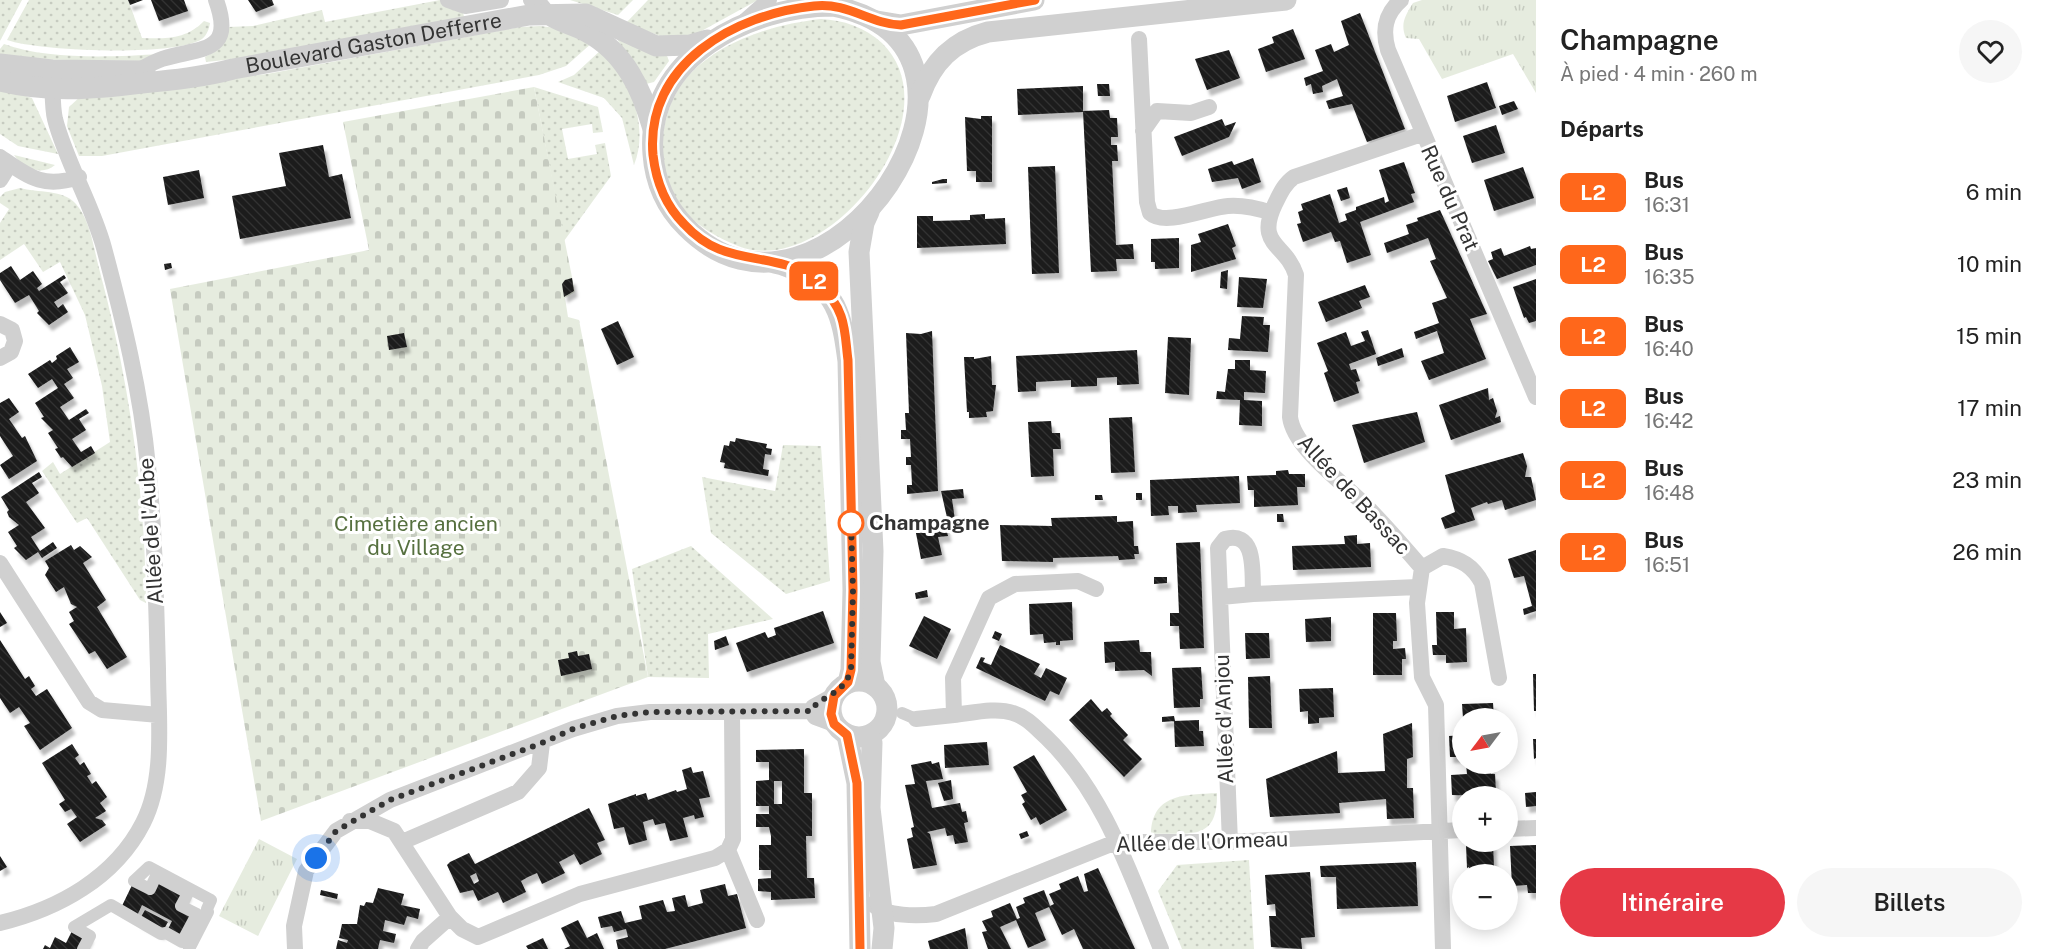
<!DOCTYPE html>
<html lang="fr">
<head>
<meta charset="utf-8">
<style>
	:root { --surface:#fff; --page:#f6f6f6; --text:#222; --muted:#767676; --accent:#e63946 }
	body { margin:0; font-family:"Public Sans",sans-serif; background:var(--page); color:var(--text); height:100vh; display:flex; flex-direction:column; font-size:22px; white-space:nowrap }
	* { box-sizing:border-box; margin:0 }
	p { font-size:20px; color:var(--muted) }
	.icon { flex:none; width:33px; height:33px; fill:none; stroke:currentColor; stroke-width:2; stroke-linecap:round; stroke-linejoin:round }
	.map { position:relative; flex:1; overflow:hidden }
	.details { display:flex; flex-direction:column; background:var(--surface); width:510px }
	.details>* { flex:none }
	.badge { padding:0 12px; border-radius:9px; font-size:21px; line-height:39px }
	.needle { width:39px; rotate:238deg }
	.buttons { position:absolute; left:1452px; top:708px; display:grid; gap:12px }
	.buttons a { display:grid; place-items:center; width:66px; height:66px; border-radius:50%; background:var(--surface); box-shadow:0 3px 15px #0003; font-size:30px }
	.you { position:absolute; width:30px; height:30px; margin:-15px; border:4px solid #fff; border-radius:50%; background:#1a73e8; box-shadow:0 0 0 9px #1a73e833 }
	.map>.badge { position:absolute; translate:-50% -50%; box-shadow:0 0 0 3px #fff }
	h2 { padding:0 24px; font-size:22px; line-height:54px }
	.round { display:grid; place-items:center; flex:none; width:63px; height:63px; border-radius:32px; background:var(--page) }
	.summary { display:flex; align-items:center; justify-content:space-between; height:102px; padding:0 24px }
	h1 { font-size:28px; font-weight:600; line-height:45px }
	.primary-button { display:flex; gap:12px; margin-top:auto; padding:12px 24px }
	.primary-button a { flex:1; height:69px; border-radius:36px; background:var(--accent); color:#fff; font-size:24px; font-weight:600; line-height:69px; text-align:center }
	.primary-button a+a { background:var(--page); color:var(--text) }
	ul { padding:0; list-style:none }
	li { display:flex; align-items:center; gap:18px; height:72px; padding:0 24px }
	li div { flex:1 }
	li b { display:block; font-size:22px }
	li em { font-style:normal }
	li .badge { min-width:66px; font-weight:700; text-align:center }
	main { display:flex; flex:1; min-height:0 }
	.map>svg:first-child { display:block }
</style>
</head>
<body>
<main>
<div class="map">
<svg width="1536" height="949" viewBox="0 0 1536 949">
	<defs>
		<pattern id="grass-dots" width="8" height="8" patternUnits="userSpaceOnUse" patternTransform="scale(1.5)"><rect width="8" height="8" fill="#e6ecdf"/><path d="M2 2h.1M6 6h.1" fill="none" stroke="#c6cbc0" stroke-width="1.8" stroke-linecap="round"/></pattern>
		<pattern id="cemetery-stones" width="16" height="16" patternUnits="userSpaceOnUse" patternTransform="scale(1.5)"><rect width="16" height="16" fill="#e6ecdf"/><path d="M2 7V4a2 2 0 0 1 4 0v3zM10 15v-3a2 2 0 0 1 4 0v3z" fill="#c6cbc0"/></pattern>
		<pattern id="park-tufts" width="24" height="20" patternUnits="userSpaceOnUse" patternTransform="scale(1.5)"><rect width="24" height="20" fill="#e6ecdf"/><path d="M3 7l-1-3M5 7V3M7 7l1-3M15 17l-1-3M17 17v-4M19 17l1-3" fill="none" stroke="#c6cbc0"/></pattern>
		<pattern id="building-back-hatch" width="6" height="6" patternUnits="userSpaceOnUse" patternTransform="scale(1.5)"><rect width="6" height="6" fill="#1a1a1a"/><path d="M-1 5l2 2M0 0l6 6M5-1l2 2" fill="none" stroke="#333"/></pattern>
		<filter id="shadow"><feDropShadow dx="3.5" dy="6" stdDeviation="1.5" flood-color="#0004"/></filter>
	</defs>
	<rect width="100%" height="100%" fill="#fff"/>
	<!-- grass -->
	<path fill="url(#grass-dots)" d="M0 0H22L0 41Z
		M29 0H128L142 38C166 39 187 39 204 21L210 23C209 29 207 35 202 39 176 57 38 51 7 40Z
		M440 0 449 8 463 12 464 17 253 57 206 62 205 57 219 49 228 27 253 26 322 10 325 22Z
		M570 0H633L618 15Z
		M648 0H758L696 34 665 38 626 23Z
		M821 19C843 20 865 27 882 43 957 116 827 281 738 246 718 238 697 226 682 209 652 171 658 109 689 75 722 40 775 24 821 19Z
		M540 26 557 28 593 42 566 66 539 75 102 156H79L67 126 69 107 82 95 267 74 520 27Z
		M617 39 667 56 669 61 654 82 646 84Z
		M4 44C47 60 114 57 160 54L143 61 0 59V49Z
		M602 49C629 78 650 125 634 165L622 118 604 98 558 82 574 75Z
		M0 87 32 98 58 154 18 146 0 134Z
		M534 87 598 107 603 132 593 133 592 124 562 129 568 159 597 154 595 145 605 143 611 176 564 241Z
		M14 155 55 165C41 177 22 167 14 155Z
		M20 188C37 193 64 189 76 204 91 221 94 251 100 272 129 381 145 490 146 603L140 600 87 518 77 523 42 471 53 462 60 474 110 442 102 386 85 315 60 262 43 272 24 244 0 260V223L9 209 0 203V197L5 192Z
		M783 445 821 446 830 581 786 594 711 533 702 477 775 491Z
		M691 546 773 619 708 634 709 678 648 677 632 569Z
		M1217 793C1218 843 1189 832 1151 834 1152 793 1186 795 1217 793Z
		M1249 860 1254 949H1182L1158 891 1177 865Z"/>
	<!-- cemetery -->
	<path fill="url(#cemetery-stones)" d="M534 87 575 292 565 298 568 317 579 320 648 677 261 821 170 289 369 250 343 122Z"/>
	<!-- park -->
	<path fill="url(#park-tufts)" d="M1422 0H1536V93L1513 54 1442 79 1419 39 1406 38C1400 24 1405 16 1413 3Z
		M259 839 297 859 258 936 219 916Z"/>
	<!-- building -->
	<path fill="url(#building-back-hatch)" fill-rule="evenodd" filter="url(#shadow)" d="M128 0H143L130 5Z
		M151 0H184L188 11 159 21Z
		M248 0H272L274 5 256 12Z
		M1360 13 1405 129 1367 142 1352 104 1329 109 1326 101 1343 96 1337 79 1322 86 1323 92 1313 94 1311 84 1306 86 1304 78 1323 71 1315 50 1331 44 1334 52 1349 45 1341 21Z
		M1293 29 1305 59 1266 72 1258 49 1274 43 1272 37Z
		M1229 50 1240 78 1207 90 1195 59Z
		M1487 82 1496 108 1455 122 1447 96Z
		M1097 84H1109L1110 96H1098Z
		M1083 86V112L1018 115 1017 89Z
		M1514 101 1518 109 1502 115 1499 106Z
		M1109 110 1110 118H1117L1118 137H1111V145H1117L1118 161H1112L1116 245 1133 244 1134 259H1116L1117 271 1091 272 1083 111Z
		M981 116H992V182H976V171H967L965 117 981 119Z
		M1222 119 1225 126 1236 122 1229 137 1182 156 1174 137Z
		M1496 125 1505 153 1472 163 1463 136Z
		M323 145 329 177 342 174 351 218 240 239 232 196 286 186 279 153Z
		M1253 158 1261 182 1242 189 1238 178 1212 182 1208 169 1232 161 1234 165Z
		M1404 162 1415 193 1411 194 1414 202 1360 222 1371 255 1347 263 1340 241 1335 242 1331 232 1303 242 1297 224 1301 223 1298 212 1303 210 1301 204 1330 194 1339 223 1347 220 1345 214 1356 210V207L1384 197 1385 203 1389 201 1379 170Z
		M1055 166 1059 273 1032 274 1028 167Z
		M1523 167 1534 198 1494 211 1484 180Z
		M199 170 204 198 168 205 163 177Z
		M943 179H947V183L932 184V182Z
		M1347 187 1350 198 1341 201 1337 190Z
		M1440 210 1487 314 1470 319 1486 359 1429 380 1421 361 1444 353 1437 331 1416 339 1414 332 1439 323 1432 303 1447 298 1430 261 1436 259 1428 238 1387 253 1384 243 1409 234 1406 225 1418 221 1417 218Z
		M985 214V219L1005 218 1006 244 917 248V216H933V221L970 220V215Z
		M1228 224 1236 246 1232 248 1236 259 1191 272V245L1201 242 1198 234Z
		M1179 238V268L1155 269V262H1151V239Z
		M1530 246 1531 249 1536 248V265L1497 279 1488 261 1493 259 1491 252 1501 248 1504 256Z
		M171 263 172 268 165 270 164 264Z
		M11 266 20 280 33 271 42 284 37 288 39 291 64 275 66 278 60 282 68 293 54 302 58 308 63 304 68 312 49 325 37 313 39 311 29 295 15 303 0 280V273Z
		M1228 270 1227 289 1220 288 1221 272Z
		M1239 277 1267 279 1263 308 1237 307Z
		M572 278 574 291 564 297 562 284 565 280Z
		M1536 279V321L1529 323 1526 317 1524 318 1513 287Z
		M1365 285 1370 297 1359 301 1362 308 1326 322 1318 302Z
		M1242 316 1264 317 1263 325H1270L1268 352 1228 350 1229 338 1240 339Z
		M618 321 634 357 617 365 601 329Z
		M1368 330 1376 354 1349 364 1351 370 1356 369 1360 381 1356 382 1359 393 1334 402 1324 373 1328 371 1317 343 1346 332 1351 346 1365 341 1361 332Z
		M932 331 938 491 907 494V485H912L911 465H906V457H911L910 439H901V430H906L905 413H909L906 333 921 334Z
		M404 333 407 347 389 350 387 336Z
		M1168 337 1191 338 1189 395 1165 393Z
		M70 347 79 362 67 369 73 378 64 384 74 398 60 407 69 420 86 409 89 413 79 419 86 430 72 439 81 452 91 446 95 453 72 467 63 457 61 458 55 449 58 448 48 433 53 430 41 418 44 417 35 403 58 388 52 379 38 388 28 374 50 360 52 363 57 359 56 356Z
		M1402 348 1404 357 1378 366 1376 358Z
		M1137 350 1139 384 1117 385V377L1097 378V386L1071 387V380L1036 382V391L1018 392 1016 356Z
		M991 356 992 385H996L993 411 986 412 987 417 969 418V412H967L964 357H974V359Z
		M1235 360H1250V370L1266 371 1265 393 1244 392V400L1262 401V426L1239 425 1240 400 1216 399 1217 391 1225 392 1228 369H1235Z
		M1488 388 1489 400 1493 398 1497 411 1495 418 1500 416 1501 422 1451 440 1439 405Z
		M9 398 19 412 9 419 22 438 25 436 37 461 9 479 0 465 13 456 0 436V403Z
		M1417 412 1425 442 1364 463 1352 425Z
		M1132 417 1135 472 1111 473 1109 418Z
		M1051 421 1052 433H1060L1061 449H1053L1054 476 1031 477 1028 422Z
		M736 438 767 444 766 448 772 449 771 455 765 454 763 469 769 470 768 476 724 468 725 463 720 462 724 445 729 446 730 441 735 442Z
		M1523 453 1527 466 1525 477H1531L1536 500 1505 510 1502 500 1488 504 1487 502 1471 508 1475 520 1445 529 1441 518 1455 512 1445 475Z
		M1288 470 1289 474H1305V487H1297L1298 505 1254 507V490H1248L1247 476 1276 475V471Z
		M39 472 42 477 32 483 39 493 26 502 45 528 31 537 40 551 53 542 57 548 42 558 38 552 26 560 14 548 17 546 8 532 19 525 9 517 7 512 9 510 1 497Z
		M1239 476 1240 503 1196 505 1197 512 1178 513V506H1168L1169 515 1151 516 1150 480Z
		M963 489 964 498 952 499 955 520 948 522 941 491Z
		M1136 493H1142V500H1136Z
		M1095 495H1102L1103 500H1095Z
		M1277 514H1283L1284 522H1277Z
		M1117 516V522L1133 521 1134 546H1138L1139 554H1134L1135 559 1119 560 1118 556 1053 558V562L1002 561 1000 525 1052 526 1051 518Z
		M945 522 948 536 938 537 942 555 921 559 915 528Z
		M1357 535V544L1370 543 1371 567 1293 570 1292 546 1345 544 1344 536Z
		M1200 542 1204 648 1180 649 1179 626H1170V613H1179L1176 543Z
		M71 545 74 550 80 546 92 557 83 563 106 600 97 607 127 657 107 669 95 651 89 654 69 624 74 621 69 612 77 607 71 604 64 587 56 592 45 575 49 568 45 561Z
		M1536 550V611L1524 615 1523 609 1532 606 1524 576 1514 578 1508 559Z
		M1154 577H1167V583L1154 584Z
		M927 590 928 597 916 599 915 593Z
		M1072 602 1073 640 1060 641V645H1056V642L1044 643 1043 634 1030 635 1029 604Z
		M823 611 834 643 747 672 736 643 765 632 768 638 776 635 774 628Z
		M0 612 7 623 0 627Z
		M1436 612H1454V629L1466 628 1467 662 1446 663V655H1433L1432 645H1437Z
		M1373 613H1396L1397 641H1393V649L1405 648 1406 659H1402V675H1373Z
		M924 616 951 629 937 659 909 646Z
		M1331 617V641L1306 642 1305 619Z
		M995 631 1002 634 999 641 992 638Z
		M1245 633H1269L1270 658 1246 659Z
		M726 636 729 645 715 650 714 641Z
		M0 640 25 679 29 676 35 686 31 689 36 696 47 689 72 728 40 750 24 726 30 723 19 707 10 713 0 698Z
		M1139 640 1140 652H1151L1152 676 1144 670 1115 671V662L1105 663 1104 642Z
		M1000 645 1040 664 1034 674 1041 678 1046 668 1067 678 1059 695 1050 691 1045 701 976 668 981 657 985 658 983 662 991 665Z
		M577 651 578 656 589 654 592 669 561 676 558 660 569 658 568 653Z
		M1201 667 1203 699H1200V707L1174 708 1172 668Z
		M1533 674H1536V711H1534Z
		M1270 676 1272 728H1249L1248 677Z
		M1333 688 1334 717 1319 718V723L1308 724V711L1300 712 1299 689Z
		M1091 699 1102 712 1107 708 1112 714 1110 716 1128 735 1123 740 1142 759 1124 777 1069 720Z
		M1493 703 1494 718H1463L1462 704Z
		M1174 716 1175 721 1162 722V717Z
		M1199 720V731H1203L1204 746 1175 747 1174 721Z
		M1412 723 1413 757 1407 759V788H1413L1414 818 1387 819 1386 799 1339 803 1340 813 1270 817 1266 779 1337 751 1338 773 1385 771 1383 734Z
		M1462 735V757H1450L1449 736Z
		M1533 739H1536V758L1534 759Z
		M987 742 989 765 945 768 944 745Z
		M72 744 79 755 75 758 80 765 84 762 91 774 87 776 92 784 96 781 107 797 100 803 106 811 95 818 102 820 106 825 80 842 67 824 77 817 71 809 65 812 59 804 65 800 42 763Z
		M804 749V793H812V836H806L807 878H814L815 898 771 900V892L758 891V879L771 878V870H759V845H771V836L769 827H756V814H769V806H756V781L769 780V762H756V750ZM774 781H782V804H774Z
		M1034 755 1067 810 1040 825 1036 817 1031 820 1022 804 1025 802 1021 795 1027 792 1013 767Z
		M931 761 932 764 939 762 943 779 926 781 932 808 960 803 962 812 966 811 968 822 964 823 968 842 955 844 953 835 947 836 945 828 927 832 930 834 937 865 913 869 907 839 913 837 911 828 914 827 905 785 915 784 911 765Z
		M1466 764H1490L1491 774H1495L1496 792 1490 793V796L1452 795 1451 775 1467 774Z
		M691 767 693 773 703 771 710 797 699 799 704 817 695 819 694 815 683 818 688 837 670 841 665 823 655 825 653 819 643 822 647 840 629 845 624 827 614 829 608 804 636 794V796L646 793 648 800 676 790 677 792 687 789 682 770Z
		M951 780 953 799 944 801 938 783Z
		M1536 792V806L1526 807 1525 793Z
		M589 808 605 840 597 843 602 854 580 865 574 854 559 862 565 873 542 884 537 873 528 877 521 881 526 892 503 903 498 892 478 901 473 890 460 893 447 865 450 862 469 853 475 864ZM476 873 479 881 474 884 470 876Z
		M1027 831 1029 836 1021 839 1019 834Z
		M1493 844 1494 867H1498V874H1470L1469 867 1467 868 1466 845Z
		M1536 845V893H1528L1527 885 1512 886 1510 846Z
		M0 856 7 867 0 871Z
		M1416 862 1418 906 1337 909 1336 877H1321L1320 866Z
		M1098 868 1135 949H1083L1074 929 1062 935 1049 907 1035 913 1046 940 1028 948 1016 920 1000 927 1011 949H988L982 932 987 931 982 921 993 917 991 911 1010 903 1017 919 1020 918 1016 907 1025 903 1023 898 1044 890 1050 906 1054 904 1049 894 1061 889 1059 884 1078 876 1084 892 1088 891 1084 874Z
		M1310 872 1315 937 1301 938 1302 949 1271 947 1269 916H1276L1275 904 1267 905 1265 875Z
		M156 876 188 893 181 906 197 914 182 942 166 933 172 921 142 905 136 918 120 910 134 881 150 889Z
		M725 884 728 896 737 894 746 928 665 949H618L616 940 628 937 626 929 614 932 612 926 601 928 598 917 621 911 625 923 642 919 639 906 663 900 667 912 675 911 672 898 685 895 688 907 703 903 700 890Z
		M378 888 404 894 401 905 420 909 418 919 407 916 404 925 385 920 383 931 396 934 394 943 380 940 378 949H336L338 940 347 943 348 940 339 938 342 924H357L360 905 364 906 366 902 373 903Z
		M321 890 338 894 337 899 320 895Z
		M145 910 168 922 161 934 138 922Z
		M578 920 587 938 597 933 604 949H564L570 946 561 928Z
		M74 927 90 936 83 949H43L45 945 50 948 55 937 66 943Z
		M965 928 968 949H930L928 941Z
		M543 938 548 949H528L526 946Z"/>
	<g fill="none" stroke-linecap="round" stroke-linejoin="round">
		<!-- pedestrian -->
		<path stroke="#d0d0d0" stroke-width="12" d="M902 713 916 719
			M83 949 90 936 74 927 111 905 161 934 166 933 182 942 197 914 181 906 188 893 156 876 150 889 134 881 149 867 211 900 207 909 208 912 189 949"/>
		<!-- minor -->
		<path stroke="#d0d0d0" stroke-width="16" d="M448 0 465 6 501 0
			M531 0 541 5 549 15
			M1401 0C1385 14 1382 30 1388 50L1536 397
			M745 21 769 0
			M1139 39 1147 202 1150 213C1165 227 1209 207 1228 206 1243 205 1257 208 1271 213
			M136 72C145 67 153 62 162 59 199 47 236 55 216 0
			M1143 131 1157 111 1191 113 1209 107
			M1422 134 1294 177C1284 184 1280 194 1275 204 1255 246 1286 243 1296 275L1290 417C1294 449 1344 483 1366 506 1386 526 1404 547 1422 568
			M0 157C29 177 43 189 79 177
			M0 180 10 164
			M0 324 12 330 15 341 11 352 0 358
			M0 563 89 702 102 710 159 715
			M1096 589 1078 581 1015 584 989 598 953 678 954 715C972 713 996 707 1013 713 1027 717 1036 728 1046 737 1105 794 1130 874 1161 949
			M1253 594 1418 587
			M1221 597 1253 594C1252 573 1257 530 1225 539L1218 548 1230 842
			M811 711 813 707 833 696
			M916 719 954 715
			M350 821H370L394 831 450 917 462 929 478 937 580 894 715 858 728 850 733 839 732 713
			M1508 829 1536 828
			M402 842 518 792 539 768 542 743
			M728 850 757 920
			M873 904C885 917 919 916 936 914L1116 842H1230L1462 830
			M0 923C58 909 115 878 143 823 166 778 158 718 158 669 156 601 155 533 148 466 141 392 123 319 104 248 92 204 66 162 55 119 52 106 53 90 52 77
			M295 949 294 926 306 871 336 831 390 800 573 729 617 716 650 712 811 711 815 717 834 724
			M418 949 423 941 450 917
			M1443 949 1436 705 1422 677 1417 603 1422 568 1443 556C1461 559 1473 566 1482 583L1499 678"/>
		<!-- tertiary -->
		<g stroke="#d0d0d0" stroke-width="21">
			<path d="M833 6C1039 47 824 367 686 227 666 207 655 182 653 154 645 57 750 6 833 6Z"/>
			<path d="M553 17C564 23 576 26 587 32 625 52 642 90 653 129"/>
			<path d="M877 21 901 25 1034 0"/>
			<path d="M0 64 52 70 145 71"/>
			<path id="s1" d="M0 81C48 93 93 89 142 83 173 80 203 77 233 69L529 15 586 14 656 46 690 45 707 40"/>
			<path d="M920 96C932 62 953 41 988 32L1286 0"/>
			<path d="M869 212 864 223 859 252 873 551 870 662 875 686"/>
			<path d="M774 263C786 265 793 269 804 275 839 294 843 324 848 361L853 590 851 670 848 683"/>
			<circle cx="859" cy="709" r="28"/>
			<path d="M847 735 857 783 860 949"/>
			<path d="M869 736 872 743 870 808 884 928 882 949"/>
		</g>
	</g>
	<g fill="none" stroke-linecap="round" stroke-linejoin="round">
		<!-- line casing -->
		<g stroke="#fff" stroke-width="14">
			<path id="line" d="M860 949 857 783 847 735 834 724 831 714 834 696 848 682 851 670 853 590 848 360C846 346 846 330 841 316 834 295 808 271 786 265 746 254 716 259 684 224 665 205 656 181 653 155 645 64 735 14 814 6 848 2 870 24 901 25L1035 0"/>
		</g>
		<!-- line -->
		<use href="#line" stroke="#ff671b" stroke-width="9"/>
		<!-- walk -->
		<path stroke="#333" stroke-width="6" stroke-dasharray="0 10.8" d="M316 858 336 831 390 800 542 743 573 729 617 716 650 712 811 711C818 696 843 697 851 670L853 590 851 523"/>
	</g>
	<!-- markers -->
	<circle fill="#fff" stroke="#ff671b" stroke-width="3" cx="851" cy="523" r="12"/>
	<g text-anchor="middle" stroke-width="6" stroke-linejoin="round" paint-order="stroke">
		<!-- street labels -->
		<g font-size="21" fill="#333" stroke="#fff">
			<text dy="7" stroke="none"><textPath href="#s1" startOffset="378">Boulevard Gaston Defferre</textPath></text>
			<text transform="translate(1450 198) rotate(66)" y="7">Rue du Prat</text>
			<text transform="translate(1354 495) rotate(47)" y="7">Allée de Bassac</text>
			<text transform="translate(151 531) rotate(-94)" y="7">Allée de l'Aube</text>
			<text transform="translate(1224 719) rotate(-92)" y="7">Allée d'Anjou</text>
			<text transform="translate(1202 842) rotate(-2)" y="7">Allée de l'Ormeau</text>
		</g>
		<!-- stop labels -->
		<g font-size="21" font-weight="bold" fill="#333" stroke="#fff" text-anchor="start">
			<text x="869" y="530">Champagne</text>
		</g>
		<!-- park labels -->
		<g font-size="21" fill="#56703f" stroke="#fff">
			<text x="416" y="531">Cimetière ancien<tspan x="416" dy="24">du Village</tspan></text>
		</g>
	</g>
</svg>
<div class="buttons">
<a><svg class="needle" viewBox="-14 -14 28 28"><path d="M0-13l5 13h-10z" fill="#e53935"/><path d="M0 13l5-13h-10z" fill="#767676"/></svg></a>
<a>+</a>
<a>−</a>
</div>
<div class="you" style="left:316px;top:858px"></div>
<b class="badge" style="left:814px;top:281px;background:#ff671b;color:#fff">L2</b>
</div>
<section class="details">
<div class="summary"><div><h1>Champagne</h1><p>À pied · 4 min · 260 m</p></div><a class="round"><svg class="icon" aria-label="heart" viewBox="0 0 24 24"><path d="M12 20l-8-8c-3-5 5-10 8-4 3-6 11-1 8 4z"/></svg></a></div>
<h2>Départs</h2>
<ul>
<li><span class="badge" style="background:#ff671b;color:#fff">L2</span><div><b>Bus</b><p>16:31</p></div><em>6 min</em></li>
<li><span class="badge" style="background:#ff671b;color:#fff">L2</span><div><b>Bus</b><p>16:35</p></div><em>10 min</em></li>
<li><span class="badge" style="background:#ff671b;color:#fff">L2</span><div><b>Bus</b><p>16:40</p></div><em>15 min</em></li>
<li><span class="badge" style="background:#ff671b;color:#fff">L2</span><div><b>Bus</b><p>16:42</p></div><em>17 min</em></li>
<li><span class="badge" style="background:#ff671b;color:#fff">L2</span><div><b>Bus</b><p>16:48</p></div><em>23 min</em></li>
<li><span class="badge" style="background:#ff671b;color:#fff">L2</span><div><b>Bus</b><p>16:51</p></div><em>26 min</em></li>
</ul>
<div class="primary-button"><a>Itinéraire</a><a>Billets</a></div>
</section>
</main>
</body>
</html>
